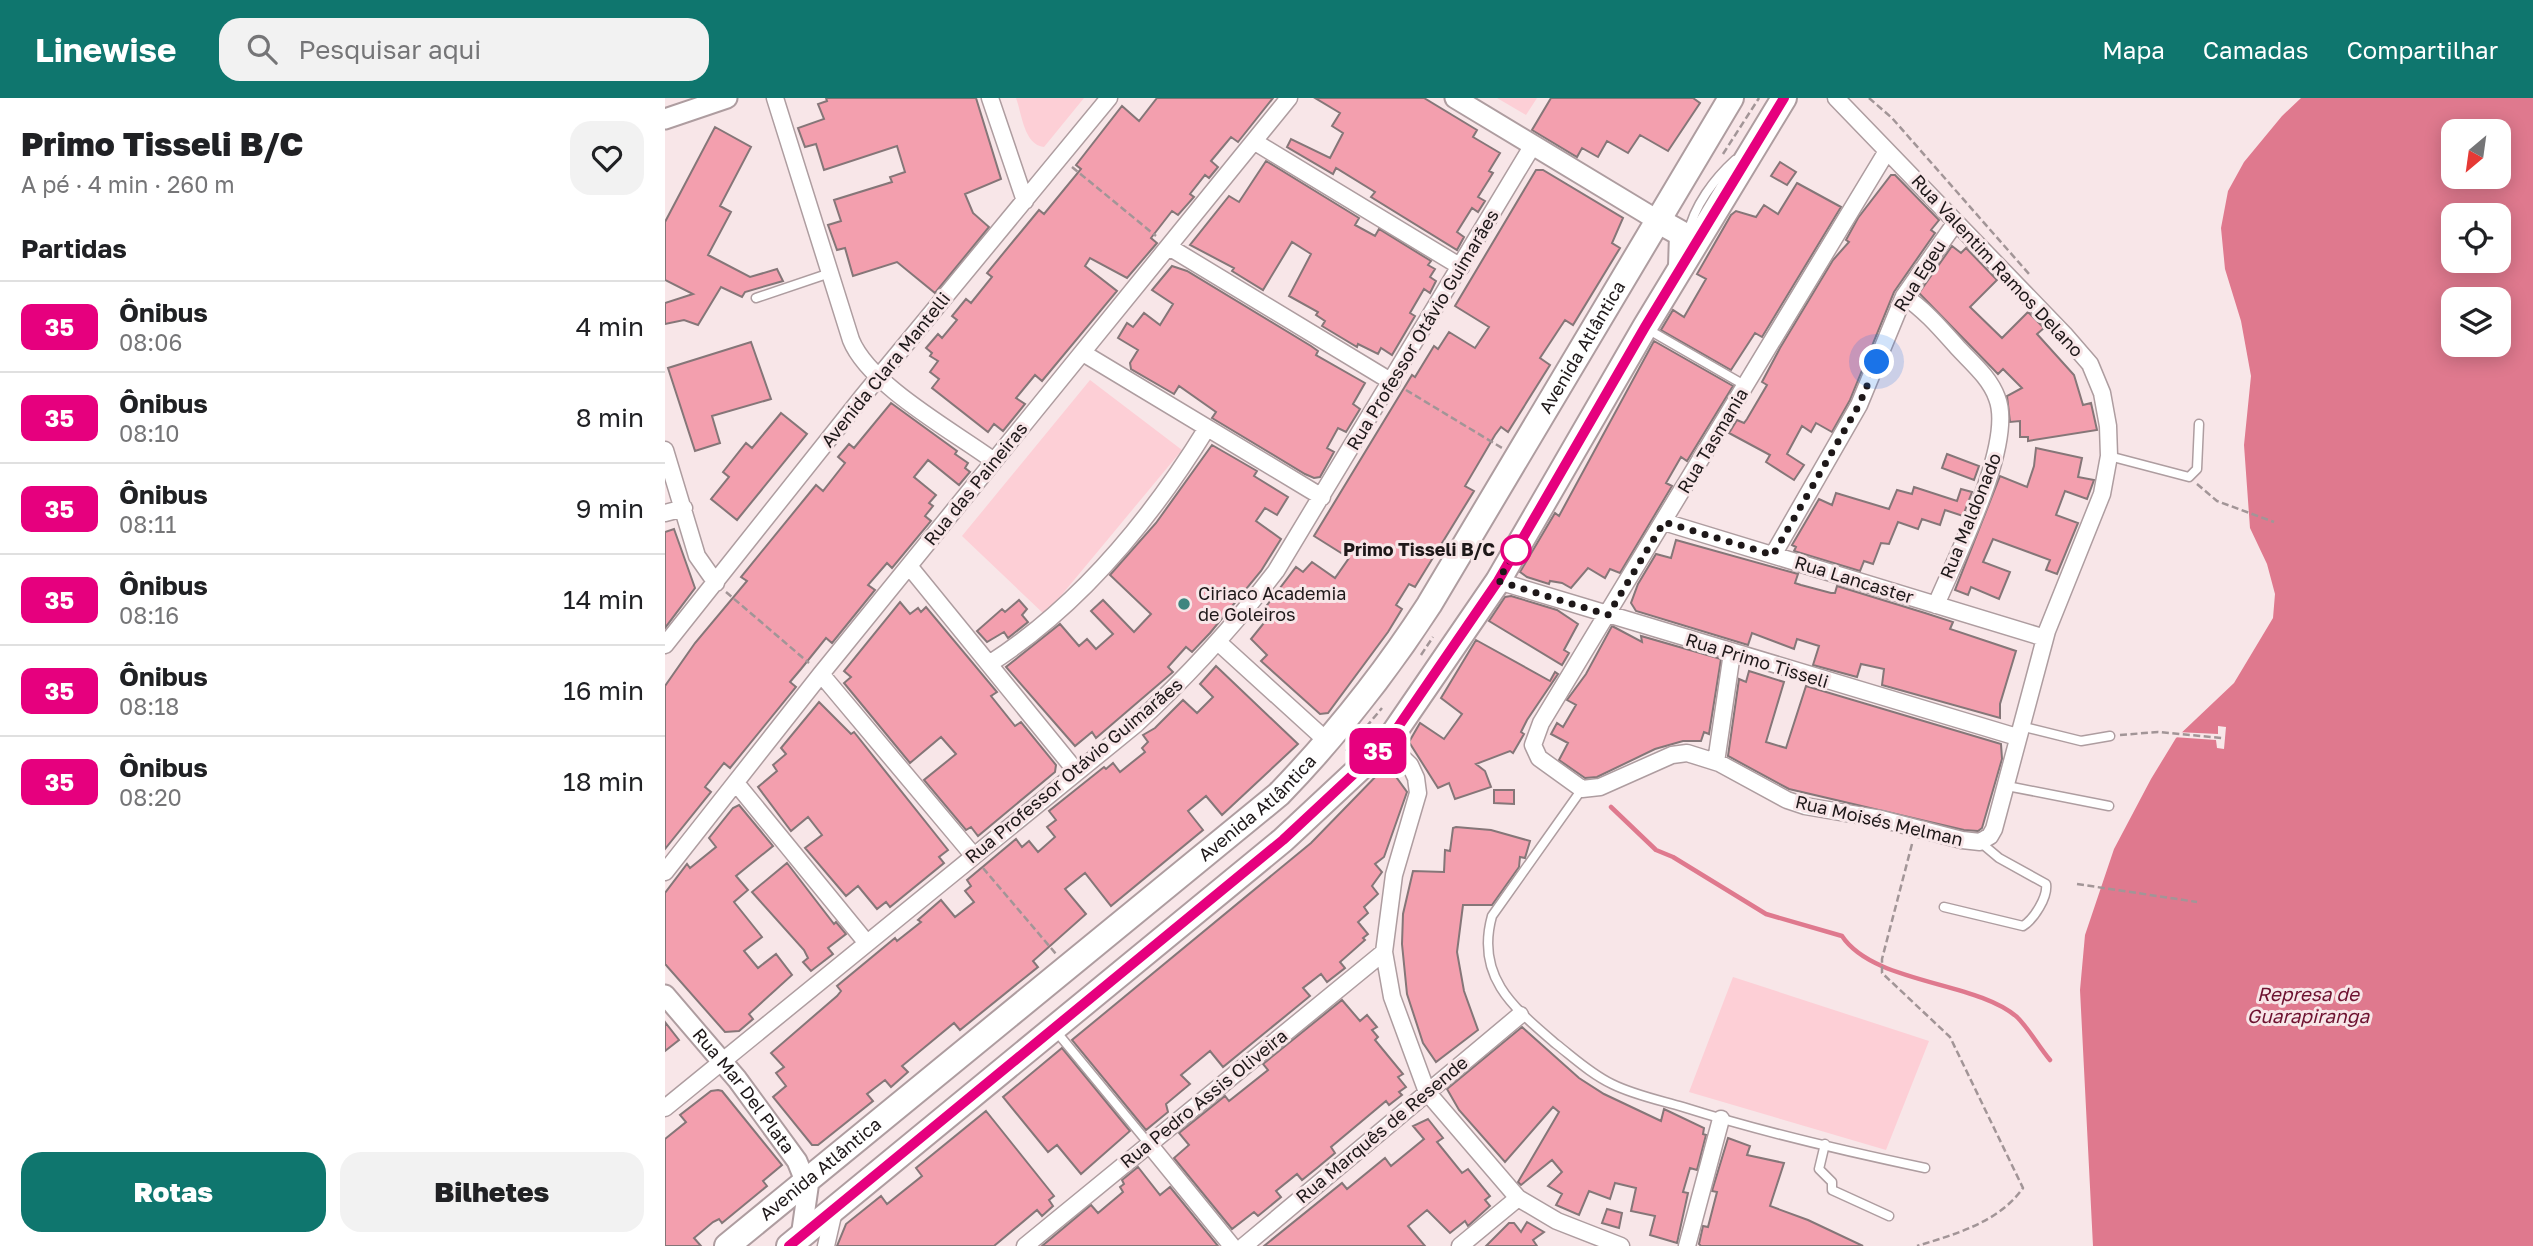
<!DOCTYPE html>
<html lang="pt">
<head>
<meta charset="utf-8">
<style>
	:root { --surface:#fff; --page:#f2f2f2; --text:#202124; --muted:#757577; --line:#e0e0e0; --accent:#0f766e }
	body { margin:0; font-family:"Golos Text",sans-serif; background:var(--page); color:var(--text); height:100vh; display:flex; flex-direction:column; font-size:26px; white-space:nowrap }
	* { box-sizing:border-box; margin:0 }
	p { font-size:23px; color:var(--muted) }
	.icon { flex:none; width:38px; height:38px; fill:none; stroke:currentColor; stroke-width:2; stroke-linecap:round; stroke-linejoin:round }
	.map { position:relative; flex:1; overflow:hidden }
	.sheet { display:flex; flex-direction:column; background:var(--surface); width:665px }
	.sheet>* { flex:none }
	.badge { padding:0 14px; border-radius:10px; font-size:24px; line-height:46px }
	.needle { width:46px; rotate:209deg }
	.controls { position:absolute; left:1776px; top:21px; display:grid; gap:14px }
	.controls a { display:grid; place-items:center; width:70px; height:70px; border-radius:14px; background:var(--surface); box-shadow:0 4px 18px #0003; font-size:35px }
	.you { position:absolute; width:35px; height:35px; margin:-18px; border:5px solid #fff; border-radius:50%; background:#1a73e8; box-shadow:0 0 0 10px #1a73e833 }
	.map>.badge { position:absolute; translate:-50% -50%; box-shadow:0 0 0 4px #fff }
	h2 { padding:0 21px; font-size:26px; line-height:63px }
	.round { display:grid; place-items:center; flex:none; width:74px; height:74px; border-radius:21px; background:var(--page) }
	.overview { display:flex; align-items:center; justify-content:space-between; height:119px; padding:0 21px }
	h1 { font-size:33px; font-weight:800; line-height:52px }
	.button { display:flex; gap:14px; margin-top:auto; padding:14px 21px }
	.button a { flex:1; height:80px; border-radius:21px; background:var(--accent); color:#fff; font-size:28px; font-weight:800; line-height:80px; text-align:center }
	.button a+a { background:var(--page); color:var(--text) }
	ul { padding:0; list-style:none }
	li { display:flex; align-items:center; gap:21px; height:91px; padding:0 21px; border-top:2px solid var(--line) }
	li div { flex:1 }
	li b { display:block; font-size:26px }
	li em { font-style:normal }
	li .badge { min-width:77px; font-weight:700; text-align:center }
	header { display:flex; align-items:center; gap:42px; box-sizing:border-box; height:98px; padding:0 35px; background:var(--accent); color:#fff }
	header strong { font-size:33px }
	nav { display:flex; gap:38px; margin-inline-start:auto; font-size:24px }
	.search { width:490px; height:63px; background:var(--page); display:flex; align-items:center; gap:18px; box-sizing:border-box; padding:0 24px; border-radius:21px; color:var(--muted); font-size:26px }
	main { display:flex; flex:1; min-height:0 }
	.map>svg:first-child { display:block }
</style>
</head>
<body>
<header>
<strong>Linewise</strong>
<div class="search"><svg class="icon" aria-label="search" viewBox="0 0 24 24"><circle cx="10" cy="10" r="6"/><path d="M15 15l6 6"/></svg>Pesquisar aqui</div>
<nav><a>Mapa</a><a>Camadas</a><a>Compartilhar</a></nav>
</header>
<main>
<section class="sheet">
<div class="overview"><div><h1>Primo Tisseli B/C</h1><p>A pé · 4 min · 260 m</p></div><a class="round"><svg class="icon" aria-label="heart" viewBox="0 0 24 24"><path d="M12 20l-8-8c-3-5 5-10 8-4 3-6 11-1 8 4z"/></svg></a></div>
<h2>Partidas</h2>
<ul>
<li><span class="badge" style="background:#e6007e;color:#fff">35</span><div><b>Ônibus</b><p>08:06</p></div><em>4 min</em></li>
<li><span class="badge" style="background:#e6007e;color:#fff">35</span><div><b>Ônibus</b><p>08:10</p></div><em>8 min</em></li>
<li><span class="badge" style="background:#e6007e;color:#fff">35</span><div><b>Ônibus</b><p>08:11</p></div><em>9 min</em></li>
<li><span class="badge" style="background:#e6007e;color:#fff">35</span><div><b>Ônibus</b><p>08:16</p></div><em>14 min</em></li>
<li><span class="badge" style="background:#e6007e;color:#fff">35</span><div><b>Ônibus</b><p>08:18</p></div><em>16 min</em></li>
<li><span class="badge" style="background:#e6007e;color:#fff">35</span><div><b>Ônibus</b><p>08:20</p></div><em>18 min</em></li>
</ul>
<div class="button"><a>Rotas</a><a>Bilhetes</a></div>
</section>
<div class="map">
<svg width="1868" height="1148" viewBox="0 0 1868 1148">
	<rect width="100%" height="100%" fill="#f8e6e8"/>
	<!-- green -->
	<path fill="#fdcfd6" d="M351 0H419L379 49C359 47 357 16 351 0Z
		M832 0H872L861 17Z
		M425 282 517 352 380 517 297 438Z
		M1068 879 1264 943 1221 1052 1024 994Z"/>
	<!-- water -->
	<path fill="#df798e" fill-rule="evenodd" d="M1636 0H1868V1148H1428L1415 892 1420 837 1449 751 1486 681 1511 640 1569 585 1608 520 1610 496 1602 466 1585 430 1579 347 1586 278 1576 223 1560 171 1556 130 1563 93 1579 64 1617 18ZM1788 33H1834V79H1788ZM1788 117H1834V163H1788ZM1788 201H1834V247H1788Z"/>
	<!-- pier -->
	<path fill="#f8e6e8" d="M1553 628 1561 629 1559 651 1552 650 1551 642 1508 639 1512 634 1553 636Z"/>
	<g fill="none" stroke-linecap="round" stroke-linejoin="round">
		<!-- stream -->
		<path stroke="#df798e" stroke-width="4.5" d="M946 709 991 752 1008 759 1101 816 1177 838C1209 886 1311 883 1352 919 1364 931 1374 949 1385 962"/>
	</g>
	<!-- building -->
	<path fill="#f39fae" stroke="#857678" stroke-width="2" d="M161 0H311L336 81 300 96 308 115 324 129 270 195 232 164 188 178 180 150 172 152 163 127 176 123 169 102 227 84 225 79 240 74 232 48 159 72 151 46 140 49 133 30 159 21 153 6 162 3Z
		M492 0H608L573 44 566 39 546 63 553 69 544 80 540 77 525 96 529 99 513 117 507 113 486 140 492 145 462 180 425 160 420 168 452 193 377 283 370 277 351 300 360 306 338 333 329 326 323 334 267 290 274 281 265 274 273 263 265 258 267 255 261 250 273 236 277 240 292 222 287 218 301 201 306 205 327 179 322 175 374 112 379 116 416 71 411 67 457 8 474 23Z
		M650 0H759L812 32 808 39 835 55 824 73 828 75 813 99 820 103 813 114 807 110 792 134 799 139 792 152 706 99 710 94 671 70 668 76 622 49 626 41 665 60 678 35 667 28 675 15Z
		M886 0H1028L1035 5 1003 53 975 37 963 55 942 43 933 59 917 50 912 59 867 32Z
		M50 29 86 49 55 108 66 114 43 157 85 179 112 171 118 183 80 194 77 199 56 189 33 227 19 222 0 226V205L28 196 0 182V124Z
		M601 63 694 120 690 127 710 138 714 131 766 163 763 167 770 171 765 179 771 183 765 195 759 191 745 215 750 218 727 257 716 250 713 256 693 246 692 249 657 228 660 223 651 217 653 214 624 198 646 156 627 144 598 192 567 173 569 170 525 147 564 98 574 104Z
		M1115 64 1131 74 1122 87 1106 78Z
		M871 72H878L958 120 947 145 955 150 908 227 900 222 875 260 885 267 843 334 836 329 830 337 800 388 809 393 750 489 744 486 731 507 737 511 723 534 663 615 655 616 596 563 602 557 586 541 603 520 596 515 631 469 638 474 647 464 670 480 684 460 649 438 739 290 747 277 750 279 769 248 773 251 784 234 810 250 824 229 790 208Z
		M1226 77H1230L1274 122 1266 132 1270 135 1229 194 1185 302 1167 334 1151 325 1146 334 1137 328 1122 356 1139 367 1129 382 1101 364 1105 357 1064 335 1072 322 1079 325 1082 321 1102 287 1097 284 1115 250 1168 162 1184 144 1181 142 1193 120Z
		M1132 85 1176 109 1097 239 1090 235 1066 272 996 232 1008 212 1019 219 1041 181 1032 176 1066 117 1071 113 1091 119 1099 107 1113 116Z
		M1287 148 1296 155 1301 150 1332 182 1305 209 1337 240 1363 214 1379 230 1372 236 1409 277 1418 307 1426 305 1432 332 1363 343V339H1355V323L1345 324 1342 298 1357 290 1338 271 1333 276 1254 195Z
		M507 168 522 173 646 248 653 253 651 257 700 285 688 306 695 311 681 334 673 330 662 350 669 354 655 379 649 380 640 376 547 320 551 314 514 288 509 296 466 271 465 265 473 252 453 240 462 225 468 229 479 215 495 227 508 206 487 192Z
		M989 243 1068 288 1022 363 1016 359 1001 385 1007 388 955 475 945 471 940 480 923 470 906 490 897 485 885 483 884 486 862 479 855 474 890 415 894 418Z
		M86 244 106 301 47 318 55 345 30 353 3 270Z
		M226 305 292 353 290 356 303 365 300 370 305 374 294 387 263 362 249 379 271 397 264 405 268 408 260 418 266 423 227 470 222 465 203 487 210 492 167 545 161 540 136 571 125 584 131 589 65 670 59 665 40 689 46 694 0 751V588L30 545 82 483 76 479 151 387 158 393 180 365 173 359 184 346 189 350Z
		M116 315 142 336 72 422 46 401 64 379 58 374 81 345 87 350Z
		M547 347 592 373 589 378 623 399 612 417 600 410 591 423 616 441 596 473 545 535 527 554 521 549 503 569 508 574 431 640 427 634 410 648 341 569 395 526 414 548 422 541 431 551 448 536 426 513 438 502 469 534 486 516 445 477 491 425Z
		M1371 350 1417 360 1413 379 1429 382 1422 401 1400 393 1391 417 1413 425 1392 476 1381 472 1385 462 1328 441 1318 464 1345 474 1334 501 1306 489 1303 497 1290 492 1335 378 1362 389 1369 368Z
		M1282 356 1314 368 1309 382 1277 370Z
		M1249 389 1292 403 1296 391 1307 394 1298 418 1280 412 1275 427 1257 421 1253 431 1233 424 1224 446 1216 445 1208 466 1199 463 1195 473 1129 453 1131 449 1127 447 1154 401 1167 407 1171 395 1224 411 1232 392 1247 396Z
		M9 431 30 490 0 530V434Z
		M1011 442 1133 476 1130 485 1136 487 1166 495H1170L1172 488 1260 515 1288 524 1285 531 1351 553 1335 606V620L1217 587 1219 571 1196 566 1192 579 1148 567 1154 548 1132 541 1129 551 1087 535 1083 547 971 513 966 505 973 486 991 456 1006 460Z
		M846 498 892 512 913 526 899 552 904 555 897 567 824 523 840 499Z
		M354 502 362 511 357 517 363 524 343 540 339 534 322 544 312 533 337 511 340 514Z
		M235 504 245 516 253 510 256 514 261 509 332 594 326 598 350 628 356 624 391 667 390 674 313 738 306 729 301 732 259 682 291 656 276 639 245 665 179 585 186 579 179 573Z
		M947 528 977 544 976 538 1056 561 1044 636 1039 634 1036 643H1018L990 651 932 679 920 680 894 662 903 645 886 636 892 625 898 629 911 607 902 602 921 576Z
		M811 542 885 583 890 574 893 576 862 622 856 634 859 636 848 655 845 653 811 666 820 673 826 689 790 701 784 685 773 690 744 644 755 625 779 641 797 616 776 600Z
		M551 568 633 646 557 717 541 698 523 713 538 732 446 808 420 775 400 791 421 816 368 863 373 869 295 932 289 925 237 968 243 974 226 989 220 982 202 996 208 1003 153 1047H147L108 999 121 988 111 975 119 969 106 955 172 898 176 893 172 888 230 840 232 843 256 824 253 822 276 802 290 819 309 804 300 793 306 788 302 782 351 741 357 749 364 743 373 754 390 739 382 729 391 722 384 713 439 669 441 671 448 665 455 674 480 654 477 650 483 644 478 637 490 630 518 602 532 615 548 599 535 586Z
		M1084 573 1119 584 1101 644 1121 650 1141 588 1336 646 1337 661 1317 730 1313 733 1299 732 1124 691 1063 658 1074 581 1081 584Z
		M154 604 186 636 189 634 283 752 274 759 279 765 225 809 221 804 212 811 193 788 181 798 140 750 157 737 143 719 126 733 93 689 112 673 108 667 121 656 116 650Z
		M717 672H726L742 694 719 759 710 766 717 774 707 788 713 796 699 809 703 815 693 824 703 836 698 840 700 842 675 864 680 870 662 884 656 876 638 890 645 898 558 969 545 953 516 977 525 986 501 1006 503 1014 481 1032 407 942 646 745Z
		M829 692H849V706L829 705Z
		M74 707 108 748 71 778 83 792 69 804 97 839 79 853 93 870 111 856 127 877 84 916 88 921 74 933 60 934 0 866V795L22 766 25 770 51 749 44 740 68 710Z
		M791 729 826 732 865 743 860 760 855 759 854 769 827 807H798L792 854 799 893 813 932 771 964 758 945 742 896 737 846 738 816 748 773 779 774 780 752 785 753 788 730Z
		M122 765 169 826 171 824 181 836 163 850 168 856 146 873 138 864 143 860 139 852 87 794Z
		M677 902 695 923 702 917 712 929 707 932 713 939 710 942 738 976 733 979 741 989 734 994 737 997 724 1007 721 1003 666 1049 670 1055 652 1070 637 1082 632 1076 611 1093 616 1099 593 1118 589 1114 567 1131 509 1060 524 1047 514 1035 560 998 564 1003 603 972 598 966Z
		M0 924 14 942 0 953Z
		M857 929 914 980 939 996 996 1023 999 1011 1039 1030 1038 1036 1041 1037 1032 1072 1025 1070 1018 1094 1023 1095 1012 1145 985 1137 990 1118 966 1113 971 1090 950 1085 945 1101 924 1093 914 1117 891 1107 897 1096 883 1088 897 1074 887 1062 856 1087 853 1084 894 1014 888 1009 840 1064 794 1012 782 991Z
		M397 950 465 1033 416 1076 392 1047 383 1054 338 999Z
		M53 992 57 993 117 1067 98 1083 102 1088 57 1125 54 1121 48 1124 29 1140 36 1148H0V1041L21 1024 15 1017 46 993Z
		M321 1013 389 1098 384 1102 388 1108 377 1118 372 1112 329 1148H172L181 1126 216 1098 222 1106 257 1078 251 1070Z
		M763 1021 778 1040 772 1044 797 1075 803 1071 825 1098 820 1102 825 1108 803 1128 800 1123 785 1135 762 1112 743 1128 760 1148H599L677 1085 682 1091 720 1060 726 1068 759 1041 748 1028Z
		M1063 1040 1085 1048 1082 1057 1119 1065 1105 1108 1143 1122 1198 1148H1036L1034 1146 1038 1128 1043 1129 1052 1094 1047 1093Z
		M473 1069 495 1097 505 1089 553 1148H377L426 1107 433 1115 458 1094 455 1089 459 1086 457 1082Z
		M942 1111 957 1115 954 1130 937 1125Z
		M862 1124 879 1134 868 1142 872 1148H821L844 1125H849L856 1134Z"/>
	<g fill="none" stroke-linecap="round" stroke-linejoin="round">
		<!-- service casing -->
		<g stroke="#ae9da0" stroke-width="11">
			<path id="service" d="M1023 136C1029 108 1049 81 1070 62
				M91 200 165 175
				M984 232 1081 288
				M1444 358 1524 379 1532 371 1534 326
				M1355 628 1416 643 1445 638
				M1342 688 1444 708
				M917 691 827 818C810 879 849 910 891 946 909 960 926 976 947 986 969 997 994 1002 1018 1009 1097 1034 1179 1053 1260 1070
				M1279 809 1358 828C1369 821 1383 799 1381 786L1334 760 1315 744
				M390 932 484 1046
				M1160 1046 1154 1071 1167 1084V1092L1224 1118"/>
		</g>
		<!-- minor casing -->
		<g stroke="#ae9da0" stroke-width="19">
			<path id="minor" d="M110 0 186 242C204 287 288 333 329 363
				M325 0 360 103
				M1171 0 1399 236 1425 266 1437 295 1443 328 1444 358 1437 396 1382 533 1329 731 1325 738 1315 744 1297 742 1216 721 1140 708 1122 702 1054 665 1022 655 1007 657 935 689 917 691 874 660 868 647 876 625 1222 53
				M590 44 796 169
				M504 149 727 284
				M1239 198C1260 212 1276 231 1293 250 1307 265 1325 280 1332 300 1350 346 1290 461 1271 507
				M418 255 657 399
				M0 352 32 458 51 485
				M0 415 19 410
				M999 424 1380 540
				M1108 457 1194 307 1239 198 1291 124
				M244 468 411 673
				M833 483 1352 639
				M553 544 663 644
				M0 547 198 298 444 0
				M324 566C416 507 486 421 542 330
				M156 576 308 757
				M722 645 745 667 751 680 753 695 729 777 719 854 727 899 762 994 853 1100 892 1123 956 1148
				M1051 664 1067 555
				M71 685 201 844
				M0 774 156 576 624 0
				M0 1010 470 627C522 579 568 529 611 473L868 47
				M484 1046 567 1148
				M161 1148 169 1113
				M360 1148 719 854
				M579 1148 855 917
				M795 1148 853 1100
				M1022 1148 1056 1021"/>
		</g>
		<!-- tertiary casing -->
		<g stroke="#ae9da0" stroke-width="23">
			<g id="tertiary">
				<path d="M790 0 992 122"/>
				<path d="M0 21 62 0"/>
				<path id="s1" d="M0 897 72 981 132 1063 143 1090 136 1139"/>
			</g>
		</g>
		<!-- primary casing -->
		<g stroke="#ae9da0" stroke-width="28">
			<g id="primary">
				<path d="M992 122 1017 136 1016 169"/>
				<path id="s2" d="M62 1148 614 696C670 638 720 575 764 507L1066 0"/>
				<path d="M124 1148 618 742 722 645 833 483 980 229 1119 0"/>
			</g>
		</g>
		<!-- path -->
		<path stroke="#a29597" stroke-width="2.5" stroke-dasharray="7 3.5" stroke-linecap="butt" d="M1204 0 1227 20 1364 176
			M1058 56 1094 0
			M407 69 491 138
			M741 292 837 350
			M1532 386 1552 403 1609 424
			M61 494 144 565
			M756 557 768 539
			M1455 637 1493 634 1557 640
			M681 653 717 610
			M1247 746 1217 861V875L1285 939 1358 1090C1334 1124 1291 1136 1252 1148
			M318 770 391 856
			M1412 786 1532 804"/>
		<!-- service -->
		<use href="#service" stroke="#fff" stroke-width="8"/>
		<!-- minor -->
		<use href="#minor" stroke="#fff" stroke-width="16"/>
		<!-- tertiary -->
		<use href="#tertiary" stroke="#fff" stroke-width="19"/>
		<!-- primary -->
		<use href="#primary" stroke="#fff" stroke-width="24"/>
	</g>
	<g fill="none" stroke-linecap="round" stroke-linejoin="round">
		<!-- line casing -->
		<g stroke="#fff" stroke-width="16">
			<path id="line" d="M124 1148 618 742 722 645 833 483 980 229 1119 0"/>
		</g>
		<!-- line -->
		<use href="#line" stroke="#e6007e" stroke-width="10"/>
		<!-- walk -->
		<path stroke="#1e1819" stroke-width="7" stroke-dasharray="0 12.6" d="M851 452 833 483 943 517 999 424 1108 457 1194 307 1212 264"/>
	</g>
	<!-- markers -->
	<circle fill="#fff" stroke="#e6007e" stroke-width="3.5" cx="851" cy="452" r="14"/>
	<circle fill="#3e857f" stroke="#f8e6e8" stroke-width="2.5" cx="519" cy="506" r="7"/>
	<g text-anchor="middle" stroke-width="6" stroke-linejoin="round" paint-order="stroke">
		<!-- street labels -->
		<g font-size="18" fill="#1e1819" stroke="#f8e6e8">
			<text transform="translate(1332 168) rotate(47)" y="6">Rua Valentim Ramos Delano</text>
			<text transform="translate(1255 178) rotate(-58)" y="6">Rua Egeu</text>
			<text transform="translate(758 232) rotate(-59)" y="6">Rua Professor Otávio Guimarães</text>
			<text dy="6" stroke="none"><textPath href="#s2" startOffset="1255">Avenida Atlântica</textPath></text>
			<text transform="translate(221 272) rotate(-51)" y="6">Avenida Clara Mantelli</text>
			<text transform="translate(1048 343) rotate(-59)" y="6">Rua Tasmania</text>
			<text transform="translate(311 386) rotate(-51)" y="6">Rua das Paineiras</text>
			<text transform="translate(1306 418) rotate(-68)" y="6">Rua Maldonado</text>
			<text transform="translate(1189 482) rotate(17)" y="6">Rua Lancaster</text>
			<text transform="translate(1092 563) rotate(17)" y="6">Rua Primo Tisseli</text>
			<text transform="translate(409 673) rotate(-40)" y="6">Rua Professor Otávio Guimarães</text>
			<text dy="6" stroke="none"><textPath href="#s2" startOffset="688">Avenida Atlântica</textPath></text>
			<text transform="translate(1214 723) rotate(13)" y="6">Rua Moisés Melman</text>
			<text dy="6" stroke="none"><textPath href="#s1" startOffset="124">Rua Mar Del Plata</textPath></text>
			<text transform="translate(539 1001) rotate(-39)" y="6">Rua Pedro Assis Oliveira</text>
			<text transform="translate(717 1032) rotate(-40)" y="6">Rua Marquês de Resende</text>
			<text dy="6" stroke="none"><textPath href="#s2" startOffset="121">Avenida Atlântica</textPath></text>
		</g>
		<!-- stop labels -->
		<g font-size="18" font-weight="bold" fill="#1e1819" stroke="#f8e6e8" text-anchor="end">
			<text x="830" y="458">Primo Tisseli B/C</text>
		</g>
		<!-- poi labels -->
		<g font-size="18" fill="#1e1819" stroke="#f8e6e8" text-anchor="start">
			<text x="533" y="502">Ciriaco Academia<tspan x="533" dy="21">de Goleiros</tspan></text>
		</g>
		<!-- water labels -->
		<g font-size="19" font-style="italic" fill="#6d112f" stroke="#f8e6e8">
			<text x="1643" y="903">Represa de<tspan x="1643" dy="22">Guarapiranga</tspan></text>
		</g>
	</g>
</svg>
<div class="controls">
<a><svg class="needle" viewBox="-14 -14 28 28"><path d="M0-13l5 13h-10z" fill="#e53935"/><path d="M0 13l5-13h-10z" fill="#757577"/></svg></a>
<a><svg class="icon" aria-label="locate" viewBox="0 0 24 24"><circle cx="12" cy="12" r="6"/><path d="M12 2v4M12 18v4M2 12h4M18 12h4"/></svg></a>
<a><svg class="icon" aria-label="layers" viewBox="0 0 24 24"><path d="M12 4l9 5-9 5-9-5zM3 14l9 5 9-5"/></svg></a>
</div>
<div class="you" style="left:1212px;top:264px"></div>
<b class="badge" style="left:713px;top:653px;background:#e6007e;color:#fff">35</b>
</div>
</main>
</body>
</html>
